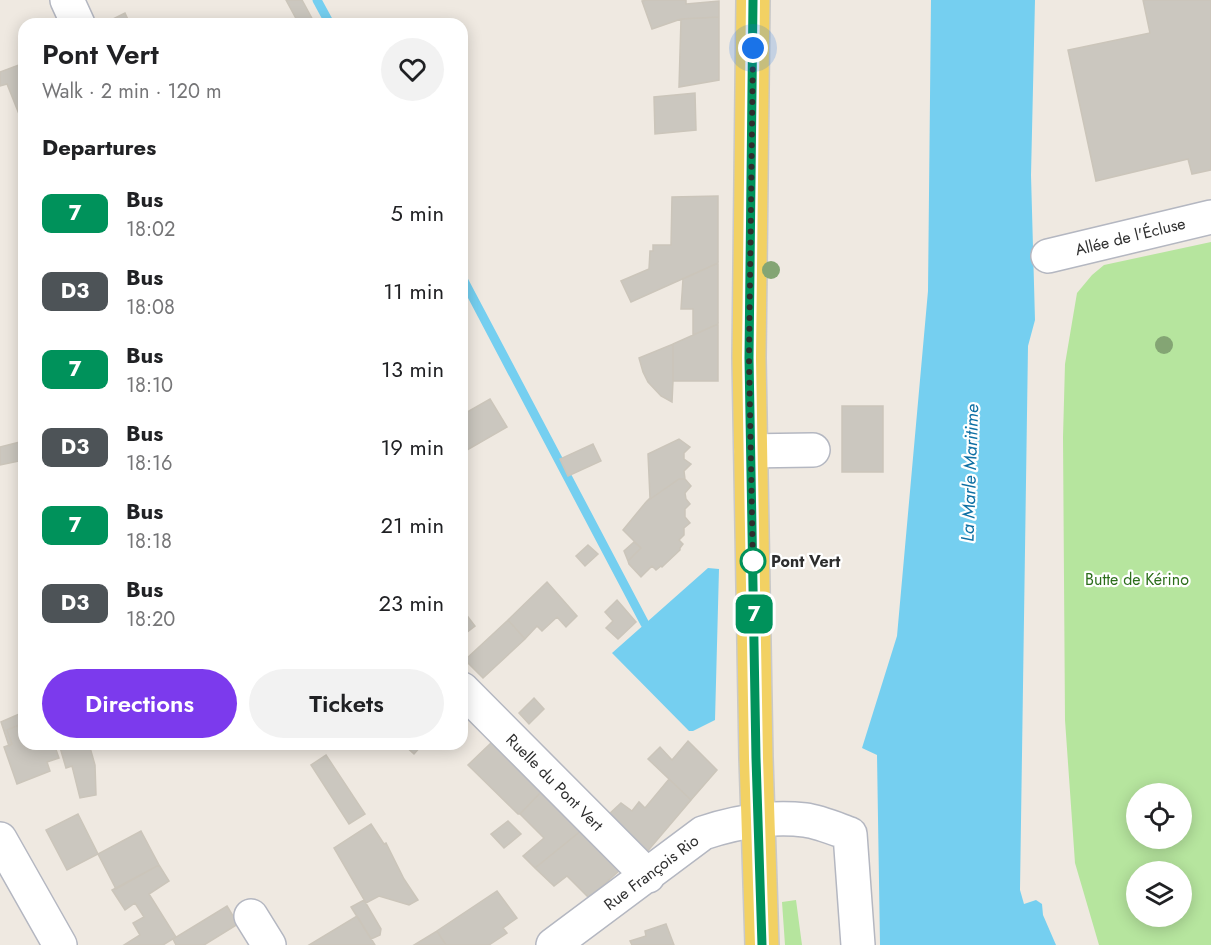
<!DOCTYPE html>
<html lang="en">
<head>
<meta charset="utf-8">
<style>
	:root { --surface:#fff; --page:#f2f2f2; --text:#202124; --muted:#757577; --accent:#7c3aed }
	body { margin:0; font-family:Jost,sans-serif; background:var(--page); color:var(--text); height:100vh; display:flex; flex-direction:column; font-size:22px; white-space:nowrap }
	* { box-sizing:border-box; margin:0 }
	p { font-size:20px; color:var(--muted) }
	.icon { flex:none; width:33px; height:33px; fill:none; stroke:currentColor; stroke-width:2; stroke-linecap:round; stroke-linejoin:round }
	.map { position:relative; flex:1; overflow:hidden }
	.drawer { position:absolute; left:18px; top:18px; width:450px; height:732px; display:flex; flex-direction:column; background:var(--surface); border-radius:18px; box-shadow:0 3px 15px #0003 }
	.drawer>* { flex:none }
	.badge { padding:0 12px; border-radius:9px; font-size:21px; line-height:39px }
	.fabs { position:absolute; left:1126px; top:783px; display:grid; gap:12px }
	.fabs a { display:grid; place-items:center; width:66px; height:66px; border-radius:50%; background:var(--surface); box-shadow:0 3px 15px #0003; font-size:30px }
	.you { position:absolute; width:30px; height:30px; margin:-15px; border:4px solid #fff; border-radius:50%; background:#1a73e8; box-shadow:0 0 0 9px #1a73e833 }
	.map>.badge { position:absolute; translate:-50% -50%; box-shadow:0 0 0 3px #fff }
	h2 { padding:0 24px; font-size:22px; line-height:54px }
	.round { display:grid; place-items:center; flex:none; width:63px; height:63px; border-radius:32px; background:var(--page) }
	.headline { display:flex; align-items:center; justify-content:space-between; height:102px; padding:0 24px }
	h1 { font-size:28px; font-weight:600; line-height:45px }
	.primary-button { display:flex; gap:12px; margin-top:auto; padding:12px 24px }
	.primary-button a { flex:1; height:69px; border-radius:36px; background:var(--accent); color:#fff; font-size:24px; font-weight:600; line-height:69px; text-align:center }
	.primary-button a+a { background:var(--page); color:var(--text) }
	ul { padding:0; list-style:none }
	li { display:flex; align-items:center; gap:18px; height:78px; padding:0 24px }
	li div { flex:1 }
	li b { display:block; font-size:22px }
	li em { font-style:normal }
	li .badge { min-width:66px; font-weight:700; text-align:center }
	.map>svg:first-child { display:block }
</style>
</head>
<body>
<div class="map">
<svg width="1211" height="945" viewBox="0 0 1211 945">
	<rect width="100%" height="100%" fill="#efe9e1"/>
	<!-- green -->
	<path fill="#b6e59e" fill-rule="evenodd" d="M1211 242V945H1099L1075 863 1065 720 1063 437 1065 364 1077 293 1092 275 1104 265ZM1137 794H1182V838H1137ZM1137 872H1182V916H1137Z
		M796 900 802 945H785L782 902Z"/>
	<!-- water -->
	<path fill="#75cff0" d="M931 0H1035L1031 175 1035 320 1028 346 1020 890 1024 904 1036 900 1042 904 1043 915 1056 945H880L877 755 862 748 897 636 928 291Z
		M708 568 719 569 715 720 693 731H689L612 653Z"/>
	<g fill="none" stroke-linecap="round" stroke-linejoin="round">
		<!-- stream -->
		<path stroke="#75cff0" stroke-width="9" d="M317 0 330 24
			M462 277 645 624"/>
	</g>
	<!-- building -->
	<path fill="#cbc7bf" stroke="#cbc5ba" stroke-width="1.5" d="M286 0H302L315 24H299Z
		M646 0H686V4L719 1V17L681 19 652 29 642 1Z
		M1143 0H1211V170L1192 174 1188 159 1096 181 1068 50 1150 33Z
		M125 13 130 24H103Z
		M719 17V80L679 87 681 19Z
		M24 63V112L19 114 7 84 0 86V72Z
		M695 93 696 130 655 134 654 97Z
		M718 196V263L631 302 621 281 649 269 650 251H653V245H671L672 197Z
		M718 263V324L693 335V309H681L683 279Z
		M718 324V381H673V344Z
		M673 344V381L672 402 661 396 648 382 643 372 639 358Z
		M490 399 507 427 462 453V415Z
		M842 406H883V472H842Z
		M679 439 690 447 684 453V459L691 464 684 471 685 479H679L646 502 650 498 648 454Z
		M20 442 24 460 0 465V447Z
		M593 444 601 461 568 476 560 459Z
		M679 479H685L691 486 685 493 686 499 690 504 685 509V517L690 523 684 528V535L679 540 683 544 680 548V550L662 567 661 566 656 570 652 566 641 577 629 564 628 561 641 548 623 530 646 502Z
		M634 542 641 548 628 561 624 551Z
		M588 545 598 554 585 566 576 556Z
		M547 582 577 616 566 627 557 617 542 631 537 626 525 639 508 620Z
		M617 600 636 622 618 639 606 628 613 621 605 612Z
		M462 609 475 626 462 636Z
		M508 620 525 639 483 678 465 660Z
		M534 698 544 709 529 724 519 713Z
		M24 712V723L7 730 12 744 9 746 1 722Z
		M24 723V744H54L59 758 47 762 50 771 17 784 4 747 12 744 7 730Z
		M688 741 717 770 691 800 648 759 660 747 672 760Z
		M492 742 542 791 520 814H518L468 765Z
		M59 744H89L95 765 96 795 80 798 72 766 66 768Z
		M403 744H430L425 748 422 745 414 754Z
		M326 755 365 814 349 824 311 765Z
		M669 779 691 800 646 853 606 817 621 803 632 811 639 802 645 808Z
		M542 791 582 830 535 868 523 856 544 838 520 814Z
		M78 814 98 854 67 870 46 830Z
		M508 821 521 834 504 848 491 834Z
		M371 824 384 844 386 843 404 879 418 900 409 905 379 896 366 903 334 848Z
		M582 830 621 869 589 898 567 876 554 886 535 868Z
		M141 831 159 865 116 889 98 854Z
		M159 865 169 881 149 894 176 937 163 945H124L140 935 133 923 144 917 135 903 125 910 112 890Z
		M497 891 517 918 503 928 507 933 489 945H446L437 931Z
		M364 900 381 929 380 935 371 939 351 907Z
		M227 906 238 924 204 945H176L173 939Z
		M357 916 375 945H309Z
		M666 924 674 945H632L630 941 646 936 645 931Z
		M437 931 446 945H414Z"/>
	<g fill="none" stroke-linecap="round" stroke-linejoin="round">
		<!-- minor casing -->
		<g stroke="#b4b7c1" stroke-width="36">
			<path id="minor" d="M67 0 78 24
				M1048 256 1211 217
				M751 451 813 450
				M462 689 648 876
				M0 839 60 945
				M251 916 269 945
				M553 945 703 833C736 822 771 816 805 820 820 822 836 829 850 834L858 945"/>
		</g>
		<!-- major casing -->
		<g stroke="#c9c9c9" stroke-width="36">
			<path id="major" d="M753 0 749 358 756 758 762 945"/>
		</g>
		<!-- minor -->
		<use href="#minor" stroke="#fff" stroke-width="33"/>
		<!-- major -->
		<use href="#major" stroke="#f2d163" stroke-width="33"/>
	</g>
	<!-- trees -->
	<g fill="#84a574">
		<circle cx="771" cy="270" r="9"/>
		<circle cx="1164" cy="345" r="9"/>
	</g>
	<g fill="none" stroke-linecap="round" stroke-linejoin="round">
		<!-- line casing -->
		<g stroke="#fff" stroke-width="14">
			<path id="line" d="M753 0 749 358 756 758 762 945"/>
		</g>
		<!-- line -->
		<use href="#line" stroke="#00925b" stroke-width="9"/>
		<!-- walk -->
		<path stroke="#2e2e2e" stroke-width="6" stroke-dasharray="0 10.8" d="M753 48 749 358 753 571V561"/>
	</g>
	<!-- markers -->
	<circle fill="#fff" stroke="#00925b" stroke-width="3" cx="753" cy="561" r="12"/>
	<g text-anchor="middle" stroke-width="4.5" stroke-linejoin="round" paint-order="stroke">
		<!-- street labels -->
		<g font-size="16" fill="#2e2e2e" stroke="#fff">
			<text transform="translate(1130 236) rotate(-14)" y="6">Allée de l'Écluse</text>
			<text transform="translate(555 782) rotate(45)" y="6">Ruelle du Pont Vert</text>
			<text transform="translate(651 872) rotate(-37)" y="6">Rue François Rio</text>
		</g>
		<!-- stop labels -->
		<g font-size="16" font-weight="bold" fill="#2e2e2e" stroke="#fff" text-anchor="start">
			<text x="771" y="567">Pont Vert</text>
		</g>
		<!-- park labels -->
		<g font-size="16" fill="#2c6e1b" stroke="#fff">
			<text x="1137" y="585">Butte de Kérino</text>
		</g>
		<!-- water labels -->
		<g font-size="18" font-style="italic" fill="#0d6fa3" stroke="#fff">
			<text transform="translate(970 473) rotate(-88)" y="6">La Marle Maritime</text>
		</g>
	</g>
</svg>
<div class="fabs">
<a><svg class="icon" aria-label="locate" viewBox="0 0 24 24"><circle cx="12" cy="12" r="6"/><path d="M12 2v4M12 18v4M2 12h4M18 12h4"/></svg></a>
<a><svg class="icon" aria-label="layers" viewBox="0 0 24 24"><path d="M12 4l9 5-9 5-9-5zM3 14l9 5 9-5"/></svg></a>
</div>
<div class="you" style="left:753px;top:48px"></div>
<b class="badge" style="left:754px;top:614px;background:#00925b;color:#fff">7</b>
<section class="drawer">
<div class="headline"><div><h1>Pont Vert</h1><p>Walk · 2 min · 120 m</p></div><a class="round"><svg class="icon" aria-label="heart" viewBox="0 0 24 24"><path d="M12 20l-8-8c-3-5 5-10 8-4 3-6 11-1 8 4z"/></svg></a></div>
<h2>Departures</h2>
<ul>
<li><span class="badge" style="background:#00925b;color:#fff">7</span><div><b>Bus</b><p>18:02</p></div><em>5 min</em></li>
<li><span class="badge" style="background:#4d5357;color:#fff">D3</span><div><b>Bus</b><p>18:08</p></div><em>11 min</em></li>
<li><span class="badge" style="background:#00925b;color:#fff">7</span><div><b>Bus</b><p>18:10</p></div><em>13 min</em></li>
<li><span class="badge" style="background:#4d5357;color:#fff">D3</span><div><b>Bus</b><p>18:16</p></div><em>19 min</em></li>
<li><span class="badge" style="background:#00925b;color:#fff">7</span><div><b>Bus</b><p>18:18</p></div><em>21 min</em></li>
<li><span class="badge" style="background:#4d5357;color:#fff">D3</span><div><b>Bus</b><p>18:20</p></div><em>23 min</em></li>
</ul>
<div class="primary-button"><a>Directions</a><a>Tickets</a></div>
</section>
</div>
</body>
</html>
